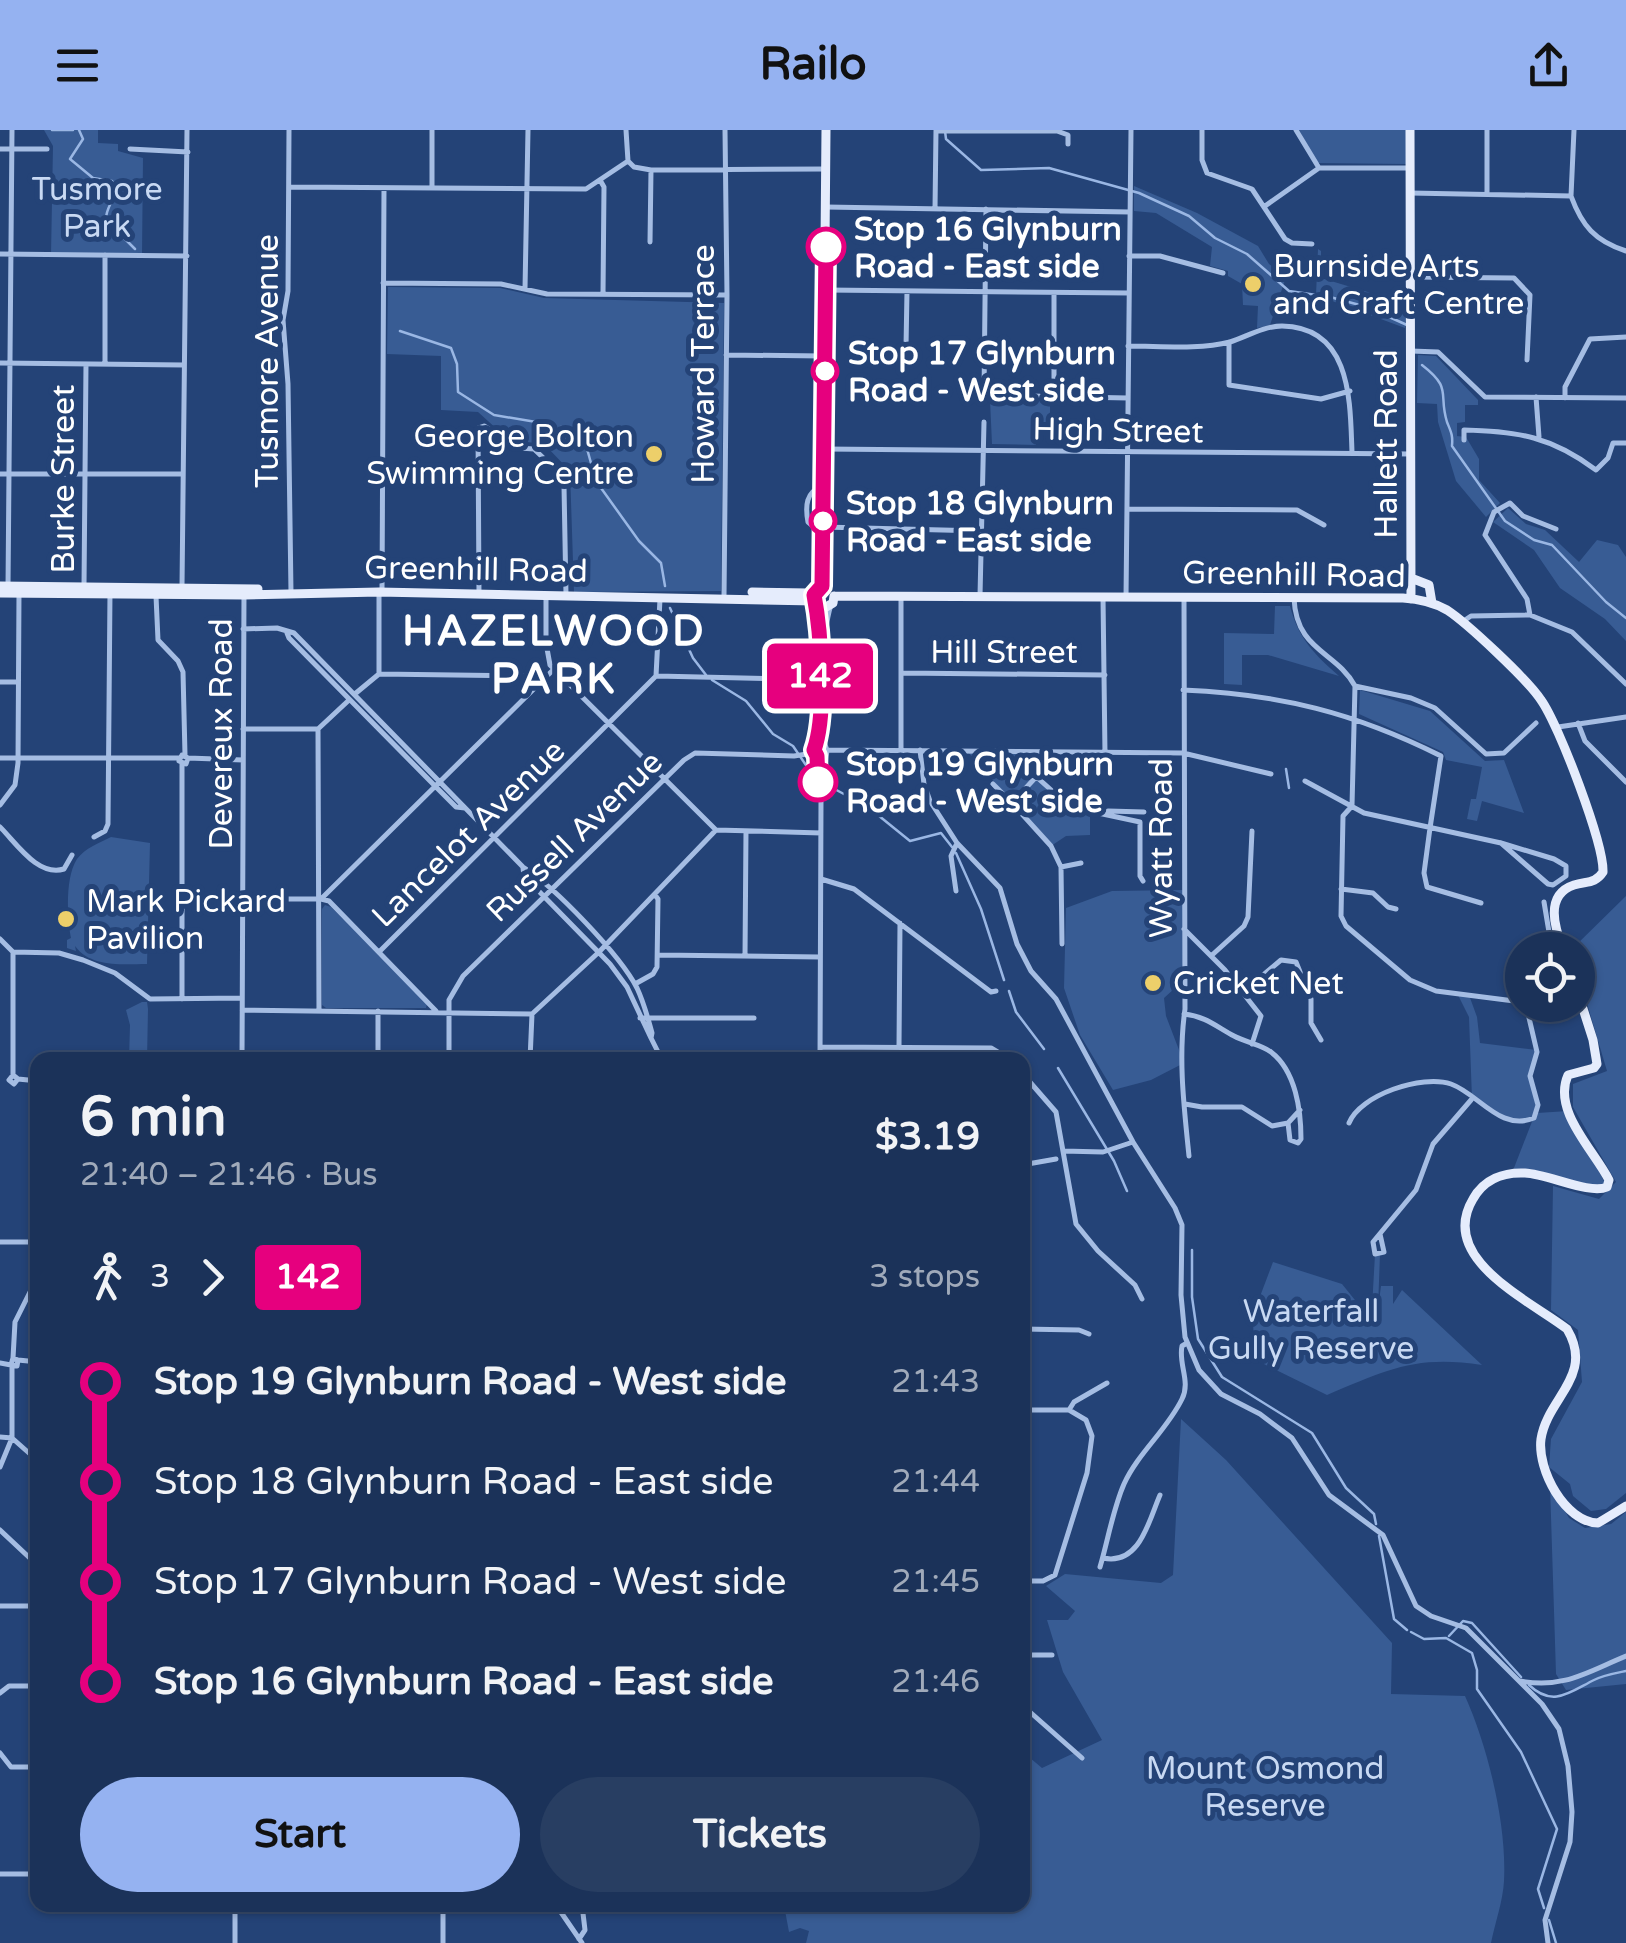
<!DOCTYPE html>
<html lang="en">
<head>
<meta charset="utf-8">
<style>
	:root { --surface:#1b3259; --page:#283e62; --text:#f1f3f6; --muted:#a0aaba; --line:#394d6f; --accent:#95b2f1 }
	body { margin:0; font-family:"Varela Round",sans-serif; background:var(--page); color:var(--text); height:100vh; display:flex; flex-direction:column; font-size:38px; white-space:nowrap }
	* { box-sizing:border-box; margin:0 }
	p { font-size:32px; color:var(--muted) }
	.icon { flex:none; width:55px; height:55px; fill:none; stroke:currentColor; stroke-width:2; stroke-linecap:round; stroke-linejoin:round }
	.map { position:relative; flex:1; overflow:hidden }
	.sheet { position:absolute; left:30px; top:922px; width:1000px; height:860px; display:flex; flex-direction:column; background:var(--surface); border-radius:20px; box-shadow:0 2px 8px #0004,0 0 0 2px var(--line) }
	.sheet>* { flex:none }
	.badge { padding:0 20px; border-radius:8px; font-size:35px; line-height:65px }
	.tools { position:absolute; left:1505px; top:802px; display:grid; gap:20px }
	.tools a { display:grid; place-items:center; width:90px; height:90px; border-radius:50%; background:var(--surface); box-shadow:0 2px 8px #0004,0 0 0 2px var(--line); font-size:50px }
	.map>.badge { position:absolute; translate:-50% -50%; box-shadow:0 0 0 5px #fff }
	.legs { display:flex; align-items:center; gap:15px; height:110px; padding:0 50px; font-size:32px }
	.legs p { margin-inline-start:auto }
	.headline { display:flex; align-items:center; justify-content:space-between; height:170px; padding:0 50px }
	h1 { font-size:55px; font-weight:800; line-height:75px }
	.cta { display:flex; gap:20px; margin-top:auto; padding:20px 50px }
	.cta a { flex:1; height:115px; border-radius:60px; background:var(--accent); color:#111; font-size:40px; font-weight:800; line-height:115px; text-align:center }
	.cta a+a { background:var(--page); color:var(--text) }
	ul { padding:0 50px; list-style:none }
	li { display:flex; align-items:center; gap:35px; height:100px; font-size:38px }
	li i { display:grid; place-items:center; width:15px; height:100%; margin:0 12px; background:currentColor }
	li i::after { content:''; width:25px; height:25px; margin:-12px; border:8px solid; border-radius:50%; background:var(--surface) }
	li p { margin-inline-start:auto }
	li:first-child i { background:linear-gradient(#0000 50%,currentColor 0) }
	li:last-child i { background:linear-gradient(currentColor 50%,#0000 0) }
	header { display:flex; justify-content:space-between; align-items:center; height:130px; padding:0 50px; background:var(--accent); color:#111; font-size:45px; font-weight:800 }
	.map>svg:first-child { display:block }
</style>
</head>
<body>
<header><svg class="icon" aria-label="menu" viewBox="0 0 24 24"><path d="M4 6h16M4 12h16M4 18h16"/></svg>Railo<svg class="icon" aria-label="share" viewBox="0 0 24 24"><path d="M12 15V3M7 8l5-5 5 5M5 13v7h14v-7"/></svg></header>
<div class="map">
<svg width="1626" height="1813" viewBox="0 0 1626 1813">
	<rect width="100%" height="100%" fill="#244377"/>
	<!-- green -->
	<path fill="#385c94" d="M44 0H98V13L118 14V21L143 28 142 125H51L53 16Z
		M1299 0H1406V34L1317 33Z
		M1134 56 1197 83 1258 116 1269 134 1286 147 1270 195 1257 198 1258 176 1243 175 1242 154 1228 146V141L1210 136 1212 117 1156 83 1134 81Z
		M1318 119 1321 121V148L1371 163V168L1407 182 1405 198 1316 165Z
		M388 157 500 158 544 168 724 173 721 461 574 462 570 341 544 314 509 310 478 282 441 280V226L387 224Z
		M1418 225 1436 226 1478 270V275H1465V292L1457 293V306L1466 307 1479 329V350L1500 373 1486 387 1456 351 1438 292 1437 274 1417 273Z
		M990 270 1050 271V292H1036V315L992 314Z
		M1508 378 1526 394 1545 400 1579 432 1597 410 1618 415 1626 427V511L1605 489 1560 458 1534 420 1493 392Z
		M1275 476H1290C1298 508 1315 525 1339 546L1268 525H1242V555L1224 554V503L1274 504Z
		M1360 560 1430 581 1485 631 1504 630 1524 683 1482 671 1477 691 1467 689 1471 669H1476L1482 637 1446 630 1443 622 1359 584Z
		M967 621 1019 623 1021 633 1070 677 1090 681V705L1066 706 1051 716Z
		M111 707 150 713 147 834C123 834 91 838 75 816L76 821 67 818V810L71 808C67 788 65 747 77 729 85 718 99 713 111 707Z
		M1183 760 1185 849 1164 868 1166 886 1184 933 1151 950 1113 960 1080 905 1064 858 1066 778 1112 761Z
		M1626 766V1363L1606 1379 1591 1381 1573 1366 1570 1354 1549 1337 1551 1309 1582 1252 1578 1200 1551 1180 1553 1056 1599 1069 1616 1052 1573 977V954L1607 941 1578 843V820H1571Z
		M325 775 331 777 427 874 426 878H326L322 875V779Z
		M1457 863 1469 865 1477 887 1480 913 1537 920 1530 946 1537 983 1568 981 1607 1057 1512 1043 1533 989 1505 988 1472 969 1469 887Z
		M142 872H147L148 879 147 930H129L130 895 126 880Z
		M1375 1124H1380L1378 1179 1381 1156H1393V1174L1402 1160 1482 1235C1415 1225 1387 1240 1327 1265L1254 1229 1253 1185 1273 1132 1342 1154 1359 1175 1372 1178Z
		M1181 1289 1226 1330 1392 1513 1391 1564 1465 1566C1488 1617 1507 1695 1504 1751 1503 1771 1495 1793 1491 1813H806L809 1801 800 1798 789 1802 784 1775H1022L1023 1622 1042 1638 1102 1610 1063 1542 1047 1490H1068L1075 1481 1046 1456 1065 1444 1161 1453 1173 1445Z
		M1550 1355 1569 1388 1585 1398 1611 1394 1626 1382V1554L1566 1560 1556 1544Z"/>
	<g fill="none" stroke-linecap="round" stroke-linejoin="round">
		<!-- stream -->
		<path stroke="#9ab7e4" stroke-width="2.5" d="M52 0H73
			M79 0 83 9 70 29 93 48 112 51C121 66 105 75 106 90L135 119
			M945 1 946 9 981 40 1049 38 1139 63 1189 86 1215 108 1247 124 1289 161 1330 167 1367 177 1407 195
			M400 201 451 218 457 234 458 262 494 285 548 294
			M1422 235C1453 259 1438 263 1447 292 1451 302 1453 305 1452 316L1505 391 1534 410 1552 415 1606 472 1626 488
			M561 297 584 308 596 351 639 411 661 433 665 456
			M670 478 693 528 706 545
			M712 550 746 571 773 604 793 616 814 647
			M1286 639 1289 658
			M829 656 868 677 910 711 941 703 952 717
			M956 723 981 779 1004 850
			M1009 861 1016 882 1044 919
			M1058 938 1114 1031 1127 1061
			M1192 1120V1167L1198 1209 1222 1247 1312 1303 1346 1358 1374 1384 1376 1394
			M1379 1406 1394 1489 1407 1500
			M1411 1502 1424 1509 1446 1508 1472 1523 1477 1540V1559L1521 1622 1557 1699 1538 1759 1544 1778
			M1449 1506 1463 1491 1472 1493 1521 1547
			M1529 1555C1553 1578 1570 1562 1594 1550 1604 1545 1616 1543 1626 1541
			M1549 1790 1556 1813"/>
		<!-- minor -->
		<path stroke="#a5bde3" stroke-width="5" d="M289 0 288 161 283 190 288 254 291 462
			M626 0 628 31
			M1202 0V30L1207 43 1252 59 1285 109 1292 113 1312 114
			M1296 0 1319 38H1410
			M936 1H1057L1068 5V14
			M0 19H47
			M130 19 188 22
			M628 31 634 37 651 40 826 39
			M600 50 604 57 603 164
			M290 57 586 59 628 31
			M432 57V0
			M1487 62V0
			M1410 63 1571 66C1582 96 1595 111 1626 121
			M1571 66 1574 0
			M1265 76 1319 38
			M826 77 1130 82
			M935 79 936 0
			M986 79 984 265 1128 268
			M650 112 651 40
			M0 124 187 126
			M1129 126H1160L1223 143
			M1412 147 1514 148 1530 165 1527 230
			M383 153 501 154 547 164 727 165
			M525 159 528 0
			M826 160 1129 163
			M1229 212V255L1321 269 1350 261
			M1128 216C1161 216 1198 220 1230 212 1246 207 1264 196 1282 196 1352 197 1350 272 1352 322
			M906 217 907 161
			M1411 221 1438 222 1485 267 1626 268
			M726 225 823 226
			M0 233 184 235
			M105 234V125
			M1054 266V164
			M1536 267 1539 307
			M1565 268V257L1590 209 1626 207
			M1464 310V300C1518 301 1552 307 1596 340L1608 328 1613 313H1626
			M824 319 1411 324
			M0 344H182
			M1129 379 1297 380 1324 395
			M823 397 982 401
			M820 402 808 392C805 376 806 362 822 356
			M84 456 86 234
			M8 457 12 0
			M182 457 187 0
			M382 462 384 58
			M479 463 478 298 484 296 520 318 534 319 557 341 564 356 566 465
			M546 465V513L550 535 716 700
			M156 466 158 510 178 531 183 542 185 625
			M980 466 984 292
			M724 467 727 165 725 0
			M1103 467 1105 624
			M1126 468 1131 0
			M1184 468 1185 879C1178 928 1184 977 1189 1026
			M1294 468C1296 521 1336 521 1355 556L1411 568 1435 578 1486 624 1504 623 1536 593
			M1530 485 1572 502 1626 554
			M1462 492 1471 486 1530 485 1527 469 1485 405 1494 382 1510 373 1523 386 1556 399
			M243 499 277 498 294 503 523 737C555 757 620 825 637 858 644 873 648 888 652 903L651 908 662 930
			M287 503 289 508 437 658 456 677 465 678
			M902 543 1105 545
			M379 544 535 546 542 552
			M657 546 824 550
			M0 552H17
			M1355 556 1352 676 1343 686 1341 786 1346 796 1410 850 1436 861 1522 872
			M1183 560C1280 564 1355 583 1441 626L1430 698
			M356 563 379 544V462
			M1578 593 1585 611 1626 652
			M1558 597 1626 587
			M243 599H318L348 571
			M318 599 319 881
			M827 620 1183 623 1271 644
			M827 620C817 598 822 500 831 475
			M901 620V468
			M920 620 924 654 930 671 957 713 1000 758 1017 814 1031 841 1056 869 1133 1012 1175 1078 1182 1095 1181 1165 1185 1207 1199 1240 1221 1264 1260 1284 1292 1308 1329 1365 1383 1405 1416 1476 1431 1486 1466 1498 1542 1574 1559 1599 1568 1636 1572 1682 1570 1712 1545 1790 1548 1813
			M814 623 819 601 817 474
			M1019 623 1021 633 1070 677 1140 692V746L1143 751
			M182 625 188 628 186 634 179 631Z
			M817 626 820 667
			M0 628H179
			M188 628 243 630
			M182 634V869
			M1036 647 1012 673 1051 716 1061 737 1062 814
			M1305 651 1364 683 1501 713 1554 729 1566 736V746L1553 755 1548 754 1501 713
			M993 654 1012 673
			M0 675 15 655 18 633 19 463
			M1108 681 1144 682
			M0 697C17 714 38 747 64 739L72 725
			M1430 698 1424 743 1427 757 1481 773
			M94 707 105 701 108 694 110 462
			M1061 737 1081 733
			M523 738 524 746 610 834 627 857 651 908
			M821 749 854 759 991 862 996 861
			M1341 759 1373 763 1388 777 1396 779
			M956 761 951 726 957 713
			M242 769H321L554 539
			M321 769 329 771 436 881
			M1544 772 1552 820
			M900 793 899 917 910 930
			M1184 799 1225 840 1261 886 1252 914
			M0 809 13 822V945
			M380 821 656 546 660 469
			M13 822 59 823 83 830 115 843 150 869 242 868
			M658 825 820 827
			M745 826 746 701
			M1211 826 1244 796 1248 787 1252 701
			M635 854 653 844 657 837 658 769 655 765
			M1243 862 1281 830 1296 832 1311 869V893L1321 910
			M242 880 532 884
			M1184 884C1205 886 1217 897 1234 906 1245 912 1262 915 1271 922 1296 941 1301 981 1301 1009L1298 1013 1290 1010 1288 993
			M640 888H754
			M820 917 991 918 1011 930
			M242 930 244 463
			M378 930V881
			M449 930V870L463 846 684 630 695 623 794 626 814 623
			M530 930 532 884 599 822 716 700 821 703
			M820 930 821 670 827 620
			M1022 943 1056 982 1076 1094 1098 1121 1135 1155 1142 1169
			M13 945 18 949 14 954 9 950Z
			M18 949 38 951
			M1185 974 1202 977H1242L1272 996 1288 993 1300 980
			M1349 993C1360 965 1422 944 1451 954 1479 964 1500 1002 1534 988L1538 975 1530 946 1537 922 1526 875
			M1063 1021 1103 1022 1133 1012
			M1022 1035 1056 1029
			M1380 1104 1384 1122 1375 1124 1373 1112 1416 1060 1433 1014 1471 970
			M0 1112H38
			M1022 1199 1079 1200 1089 1204
			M13 1228 15 1192 36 1150V1112
			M13 1228 18 1230 17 1236 11 1235Z
			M18 1230 38 1232
			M0 1233 11 1235
			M1022 1280H1069L1086 1290 1092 1306 1087 1343 1055 1445 1043 1451H1022
			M1069 1280 1074 1272 1107 1253
			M0 1307 12 1308 38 1331
			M0 1337 12 1308V1236
			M0 1400 33 1431H38
			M1103 1428C1140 1436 1149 1390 1160 1365
			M1100 1437C1108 1410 1113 1379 1124 1354 1138 1323 1167 1300 1182 1269 1191 1251 1178 1234 1182 1216L1187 1213
			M0 1476H38
			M1022 1525H1052
			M1520 1551C1564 1559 1587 1542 1626 1526
			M0 1563 9 1556H38
			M1022 1575 1082 1628
			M0 1623 11 1637H38
			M0 1744H38
			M235 1775V1813
			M443 1775V1813
			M556 1775 582 1813
			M579 1809 585 1800 582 1775"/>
		<!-- major -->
		<path stroke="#e5ecfc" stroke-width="9" d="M1410 0 1411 469
			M1411 448 1429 455 1432 473
			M0 456 258 459
			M822 457 826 0
			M752 462 808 463 822 457
			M0 463 244 465 379 462 815 471
			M834 466 1403 468C1419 469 1433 472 1447 480 1467 493 1528 550 1541 570 1559 595 1604 714 1603 742 1595 754 1587 751 1574 755 1544 765 1555 798 1563 820
			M814 468 817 474 826 477 833 473 834 466
			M1578 863 1593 910 1597 934 1594 938 1568 945C1552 981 1594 1020 1609 1050L1607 1057C1590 1065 1548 1044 1525 1043 1504 1042 1484 1049 1473 1069 1437 1129 1531 1171 1567 1199 1595 1246 1547 1268 1541 1309 1537 1340 1565 1392 1598 1393L1626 1376"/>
	</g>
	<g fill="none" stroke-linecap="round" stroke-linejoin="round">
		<!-- line-1 casing -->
		<g stroke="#fff" stroke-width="22">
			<path id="line-1" d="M818 652 817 626 814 620C827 584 821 502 814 465L822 456 826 117"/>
		</g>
		<!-- line-1 -->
		<use href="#line-1" stroke="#e6007e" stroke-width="15"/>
	</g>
	<!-- markers -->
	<g fill="#fff" stroke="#e6007e" stroke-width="5">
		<circle cx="826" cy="117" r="18"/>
		<circle cx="825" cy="241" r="12"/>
		<circle cx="823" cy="391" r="12"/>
		<circle cx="818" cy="652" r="18"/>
	</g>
	<g fill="#edcf6a" stroke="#244377" stroke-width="4">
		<circle cx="1253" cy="154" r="10"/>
		<circle cx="654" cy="324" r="10"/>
		<circle cx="66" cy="789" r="10"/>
		<circle cx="1153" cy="853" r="10"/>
	</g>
	<g text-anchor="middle" stroke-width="10" stroke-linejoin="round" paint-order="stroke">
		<!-- park labels -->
		<g font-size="32" fill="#c8d9f3" stroke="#244377">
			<text x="97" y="70">Tusmore<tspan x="97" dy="37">Park</tspan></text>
			<text x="1311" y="1192">Waterfall<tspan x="1311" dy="37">Gully Reserve</tspan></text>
			<text x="1265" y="1649">Mount Osmond<tspan x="1265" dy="37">Reserve</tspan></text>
		</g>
		<!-- stop labels -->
		<g font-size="32" font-weight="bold" fill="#fff" stroke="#244377" text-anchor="start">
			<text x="854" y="110">Stop 16 Glynburn<tspan x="854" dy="37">Road - East side</tspan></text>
			<text x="848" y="234">Stop 17 Glynburn<tspan x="848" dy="37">Road - West side</tspan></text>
			<text x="846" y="384">Stop 18 Glynburn<tspan x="846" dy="37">Road - East side</tspan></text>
			<text x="846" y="645">Stop 19 Glynburn<tspan x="846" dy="37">Road - West side</tspan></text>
		</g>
		<!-- poi labels -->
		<g font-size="32" fill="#fff" stroke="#244377" text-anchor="start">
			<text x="1273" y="147">Burnside Arts<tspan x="1273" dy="37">and Craft Centre</tspan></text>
			<text x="634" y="317" text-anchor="end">George Bolton<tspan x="634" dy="37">Swimming Centre</tspan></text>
			<text x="86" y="782">Mark Pickard<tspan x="86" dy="37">Pavilion</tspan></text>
			<text x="1173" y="864">Cricket Net</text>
		</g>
		<!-- street labels -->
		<g font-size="32" fill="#fff" stroke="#244377">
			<text transform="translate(267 231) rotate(-90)" y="11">Tusmore Avenue</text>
			<text transform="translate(703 234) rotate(-90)" y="11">Howard Terrace</text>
			<text transform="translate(1118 300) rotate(1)" y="11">High Street</text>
			<text transform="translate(1386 314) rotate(-90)" y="11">Hallett Road</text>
			<text transform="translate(63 349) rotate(-90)" y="11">Burke Street</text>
			<text transform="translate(476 439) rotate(1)" y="11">Greenhill Road</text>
			<text transform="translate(1294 444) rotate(1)" y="11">Greenhill Road</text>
			<text x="1004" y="533">Hill Street</text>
			<text transform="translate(221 604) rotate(-90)" y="11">Devereux Road</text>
			<text transform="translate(468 703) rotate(-44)" y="11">Lancelot Avenue</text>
			<text transform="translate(574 706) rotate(-44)" y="11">Russell Avenue</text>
			<text transform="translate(1161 718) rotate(-90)" y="11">Wyatt Road</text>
		</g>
		<!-- district labels -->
		<g font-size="42" font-weight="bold" letter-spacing="2.5" fill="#fff" stroke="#244377">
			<text x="554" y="515">HAZELWOOD<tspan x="554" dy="48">PARK</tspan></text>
		</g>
	</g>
</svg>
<div class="tools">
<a><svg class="icon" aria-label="locate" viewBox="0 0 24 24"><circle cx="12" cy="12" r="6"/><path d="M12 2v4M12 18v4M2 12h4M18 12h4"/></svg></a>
</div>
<b class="badge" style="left:820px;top:546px;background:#e6007e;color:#fff">142</b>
<section class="sheet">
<div class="headline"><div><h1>6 min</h1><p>21:40 – 21:46 · Bus</p></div><b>$3.19</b></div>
<div class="legs"><svg class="icon" aria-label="walk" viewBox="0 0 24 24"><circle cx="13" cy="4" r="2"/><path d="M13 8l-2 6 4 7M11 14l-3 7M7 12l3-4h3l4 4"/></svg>3<svg class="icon" aria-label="forward" viewBox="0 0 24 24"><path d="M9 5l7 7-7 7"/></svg><b class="badge" style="background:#e6007e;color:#fff">142</b><p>3 stops</p></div>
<ul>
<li><i style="color:#e6007e"></i><b>Stop 19 Glynburn Road - West side</b><p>21:43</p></li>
<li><i style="color:#e6007e"></i><span>Stop 18 Glynburn Road - East side</span><p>21:44</p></li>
<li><i style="color:#e6007e"></i><span>Stop 17 Glynburn Road - West side</span><p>21:45</p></li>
<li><i style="color:#e6007e"></i><b>Stop 16 Glynburn Road - East side</b><p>21:46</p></li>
</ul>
<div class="cta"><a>Start</a><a>Tickets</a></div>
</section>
</div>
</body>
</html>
